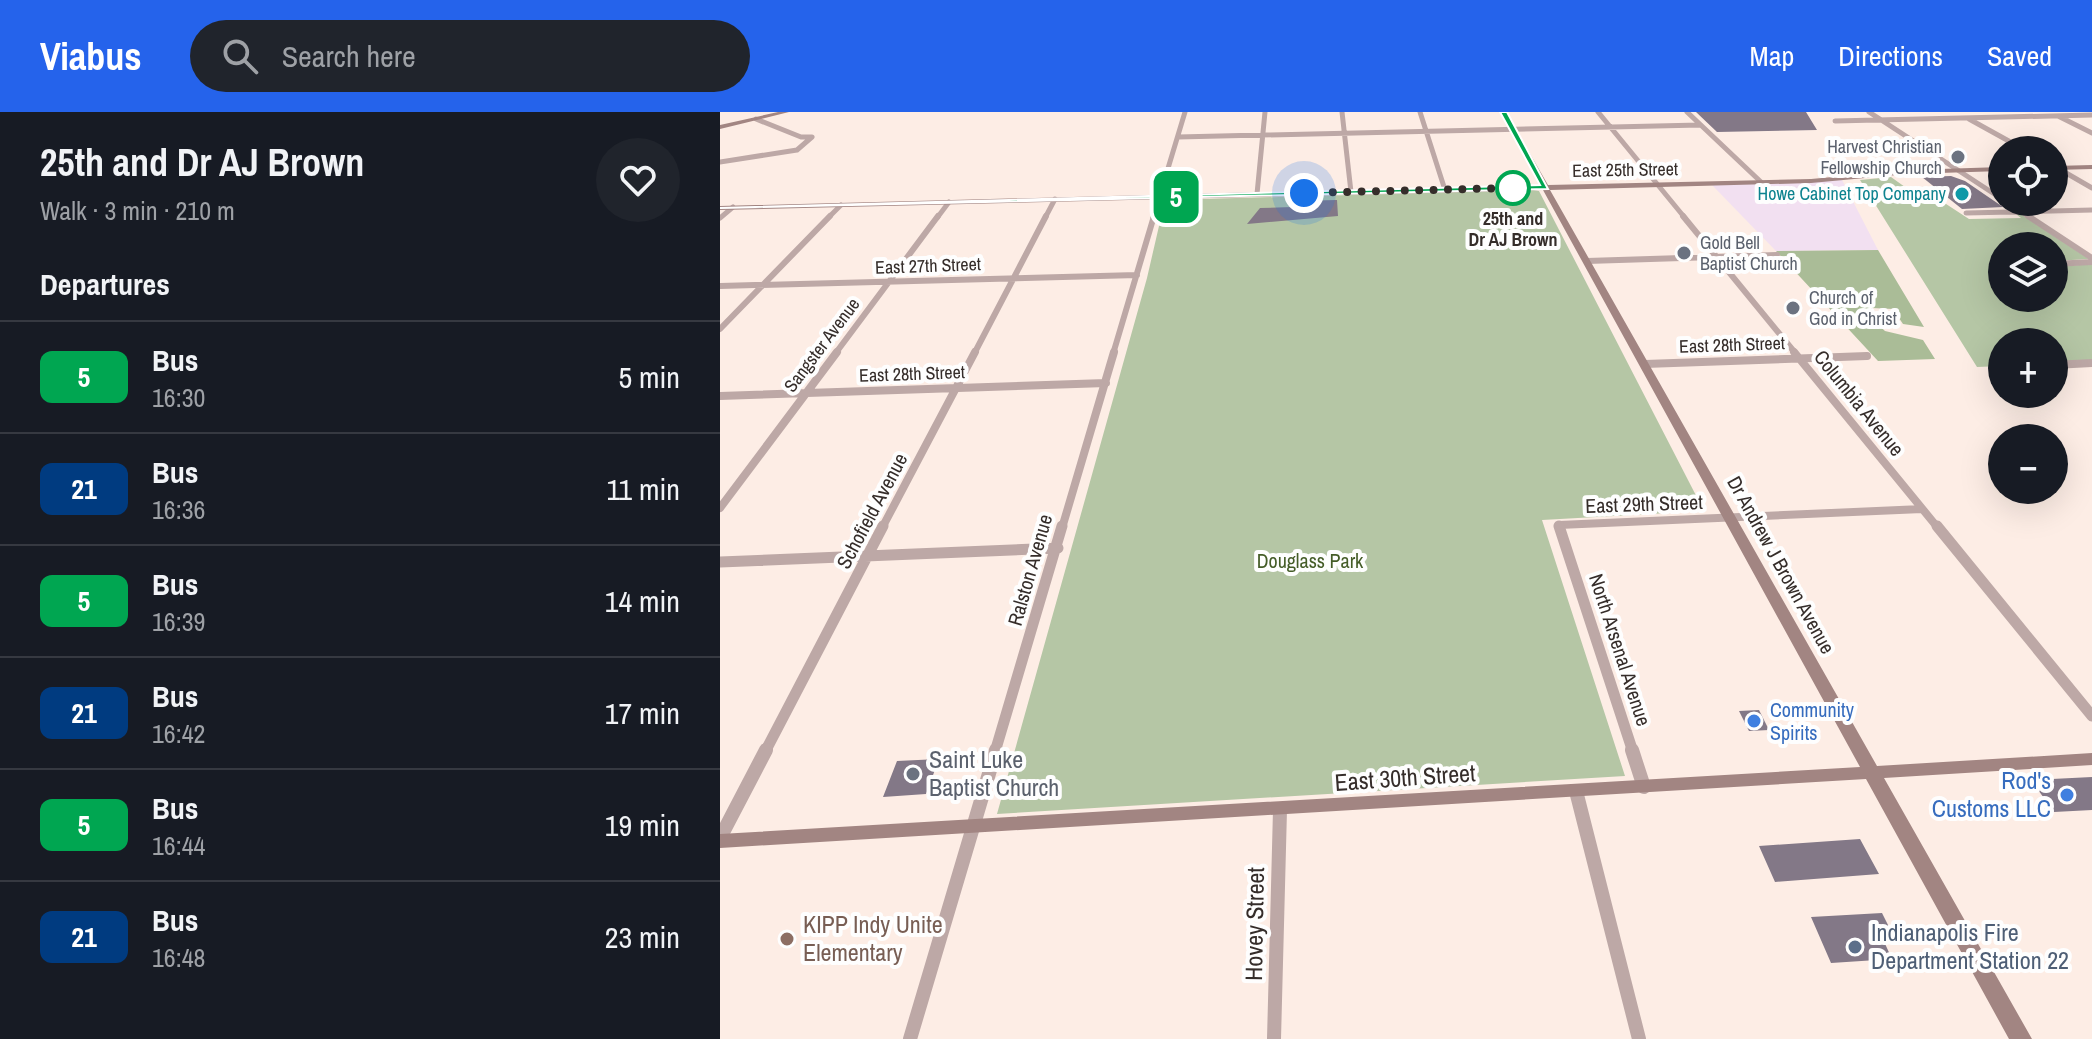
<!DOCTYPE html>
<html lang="en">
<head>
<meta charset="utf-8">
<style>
	:root { --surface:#171b24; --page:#20242c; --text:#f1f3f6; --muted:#9ea1a6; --line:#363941; --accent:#2563eb }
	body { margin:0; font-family:"Archivo Narrow",sans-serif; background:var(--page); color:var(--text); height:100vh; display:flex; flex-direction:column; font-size:30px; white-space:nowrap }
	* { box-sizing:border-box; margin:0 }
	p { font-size:26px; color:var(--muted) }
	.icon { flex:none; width:44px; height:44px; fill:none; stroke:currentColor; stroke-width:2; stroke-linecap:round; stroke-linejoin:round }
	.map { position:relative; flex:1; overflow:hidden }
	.side { display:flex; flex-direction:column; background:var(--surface); width:720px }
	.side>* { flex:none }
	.badge { padding:0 16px; border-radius:12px; font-size:28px; line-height:52px }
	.tools { position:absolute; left:1268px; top:24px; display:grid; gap:16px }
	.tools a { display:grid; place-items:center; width:80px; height:80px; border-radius:50%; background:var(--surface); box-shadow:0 8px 32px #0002; font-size:40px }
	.you { position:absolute; width:40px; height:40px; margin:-20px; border:6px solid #fff; border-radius:50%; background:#1a73e8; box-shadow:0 0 0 12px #1a73e833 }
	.map>.badge { position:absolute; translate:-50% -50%; box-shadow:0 0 0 4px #fff }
	h2 { padding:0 40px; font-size:30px; line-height:72px }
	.round { display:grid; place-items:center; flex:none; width:84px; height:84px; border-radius:42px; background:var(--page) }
	.head { display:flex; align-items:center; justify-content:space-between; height:136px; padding:0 40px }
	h1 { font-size:38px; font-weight:700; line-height:60px }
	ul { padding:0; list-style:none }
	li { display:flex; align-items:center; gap:24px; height:112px; padding:0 40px; border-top:2px solid var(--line) }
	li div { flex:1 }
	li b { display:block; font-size:30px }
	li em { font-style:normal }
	li .badge { min-width:88px; font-weight:700; text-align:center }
	header { display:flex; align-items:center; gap:48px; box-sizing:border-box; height:112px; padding:0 40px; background:var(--accent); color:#fff }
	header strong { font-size:38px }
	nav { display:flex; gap:44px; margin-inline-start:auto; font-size:28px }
	.search { width:560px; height:72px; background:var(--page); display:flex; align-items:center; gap:20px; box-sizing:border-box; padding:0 28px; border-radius:44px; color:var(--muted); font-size:30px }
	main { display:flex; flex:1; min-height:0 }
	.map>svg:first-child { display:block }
</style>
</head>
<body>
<header>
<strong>Viabus</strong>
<div class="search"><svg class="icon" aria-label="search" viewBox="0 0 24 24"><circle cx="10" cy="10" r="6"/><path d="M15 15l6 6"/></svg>Search here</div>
<nav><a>Map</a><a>Directions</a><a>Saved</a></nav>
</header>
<main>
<section class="side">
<div class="head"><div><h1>25th and Dr AJ Brown</h1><p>Walk · 3 min · 210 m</p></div><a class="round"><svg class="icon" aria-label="heart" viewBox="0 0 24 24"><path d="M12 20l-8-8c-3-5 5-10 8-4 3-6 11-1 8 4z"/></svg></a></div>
<h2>Departures</h2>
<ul>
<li><span class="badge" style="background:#00a651;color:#fff">5</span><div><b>Bus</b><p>16:30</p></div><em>5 min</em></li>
<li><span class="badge" style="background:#003b80;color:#fff">21</span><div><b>Bus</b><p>16:36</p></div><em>11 min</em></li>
<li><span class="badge" style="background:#00a651;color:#fff">5</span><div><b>Bus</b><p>16:39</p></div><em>14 min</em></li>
<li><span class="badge" style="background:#003b80;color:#fff">21</span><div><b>Bus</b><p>16:42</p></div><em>17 min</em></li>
<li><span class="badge" style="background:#00a651;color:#fff">5</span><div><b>Bus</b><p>16:44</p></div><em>19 min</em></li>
<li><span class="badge" style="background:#003b80;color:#fff">21</span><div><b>Bus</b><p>16:48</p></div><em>23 min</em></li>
</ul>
</section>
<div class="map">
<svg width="1372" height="927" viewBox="0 0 1372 927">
	<rect width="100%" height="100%" fill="#fdede5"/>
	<!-- industrial -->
	<path fill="#f2e0f1" d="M1122 68 1158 138 1056 139 992 73Z"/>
	<!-- green -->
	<path fill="#b5c6a5" d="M1171 65 1206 90H1223L1249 107 1301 106 1296 102 1299 101 1369 147 1334 149V134H1282V186H1334V155L1372 152V250L1334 251V230H1282V254L1257 255 1140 68Z
		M813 78 819 79 984 399 822 408 905 664 277 702 427 166 445 88Z"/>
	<!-- forest -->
	<path fill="#aabc97" d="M1158 138 1204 215 1183 212 1173 197 1152 196 1149 204 1165 219 1203 228 1215 247 1158 249 1056 139Z"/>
	<!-- building -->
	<path fill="#837887" d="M976 0H1086L1097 18 997 20Z
		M1231 64 1245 69 1283 95 1242 97 1202 65Z
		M617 88 618 104 527 112 540 96 573 95V89Z
		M1039 598 1049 618 1029 619 1019 599Z
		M219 647 206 682 163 685 177 649Z
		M1372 665V698L1334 700 1311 668Z
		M1140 727 1159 762 1055 770 1039 734Z
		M1162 801 1173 823H1161L1172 847 1111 851 1091 805Z"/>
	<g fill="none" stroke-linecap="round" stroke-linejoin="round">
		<!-- street-far4 -->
		<path stroke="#bda8a6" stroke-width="5" d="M622 0 631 80
			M700 0 725 78
			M878 0 965 106
			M967 0 1041 70
			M1149 0 1282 87
			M1338 4 1372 21
			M1249 7 1305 38
			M1115 9 1372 3
			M458 25 980 13
			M0 50 77 38 92 25H81L36 7
			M1334 54 1372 76
			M537 82 545 0
			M1286 90 1311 106
			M1246 101 1372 98
			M0 106 13 95
			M108 106 121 93
			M217 106 229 90
			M325 106 335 87
			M433 106 465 0"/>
		<!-- street-far3 -->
		<path stroke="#bda8a6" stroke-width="6" d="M963 104 1076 242
			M1308 104 1372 146
			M867 149 1057 143
			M1334 152 1372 150
			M0 174 417 163
			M0 217 110 104
			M115 242 218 104
			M254 242 326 104
			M393 242 434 104"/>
		<!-- street-far2 -->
		<path stroke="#bda8a6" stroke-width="8" d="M1074 240 1218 416
			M925 252 1147 244
			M1334 253 1372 251
			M0 284 386 271
			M0 396 117 240
			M162 416 255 240
			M342 416 394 240
			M840 416 839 413 1202 397"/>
		<!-- street-far1 -->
		<path stroke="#bda8a6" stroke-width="11" d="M839 414 913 640
			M1217 414 1372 604
			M0 450 338 436
			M45 640 163 414
			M275 640 342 414"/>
		<!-- street -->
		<path stroke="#bda8a6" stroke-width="14" d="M912 638 924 675
			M856 679 919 927
			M0 726 46 638
			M190 927 276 638
			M554 927 560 698"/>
		<!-- secondary -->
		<path fill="#a28582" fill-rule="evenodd" d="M58 0H69L0 17V13Z
			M780 0H786L828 73 1091 67 1188 58 1282 55V59L1188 62 1091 71 830 78 1157 654 1372 641V653L1164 666 1312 927H1289L1146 667 0 736V722L1140 655 823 78 0 98V94L820 73Z
			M1372 53V57L1334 58V54Z"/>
	</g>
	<!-- line -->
	<path fill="#00a651" stroke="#fff" stroke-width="2" d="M780 0H787L828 77 0 96 820 73Z"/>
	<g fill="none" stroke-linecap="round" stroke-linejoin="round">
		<!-- walk -->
		<path stroke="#352d2a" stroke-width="8" stroke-dasharray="0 14.4" d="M584 81 793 76"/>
	</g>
	<!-- markers -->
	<g fill="#6b7280" stroke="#fefefe" stroke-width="3">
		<circle cx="1238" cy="45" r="8"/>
		<circle cx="964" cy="141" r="8"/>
		<circle cx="1073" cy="196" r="8"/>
		<circle cx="193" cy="662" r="8"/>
	</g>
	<circle fill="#fff" stroke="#00a651" stroke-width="4" cx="793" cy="76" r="16"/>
	<circle fill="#0f9aa8" stroke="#fefefe" stroke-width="3" cx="1242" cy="82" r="8"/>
	<g fill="#3f7fe0" stroke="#fefefe" stroke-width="3">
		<circle cx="1034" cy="609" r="8"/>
		<circle cx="1347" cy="683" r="8"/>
	</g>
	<circle fill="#8d6e63" stroke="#fefefe" stroke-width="3" cx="67" cy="827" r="8"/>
	<circle fill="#5c6f8a" stroke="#fefefe" stroke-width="3" cx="1135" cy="835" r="8"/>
	<g text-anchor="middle" stroke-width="8" stroke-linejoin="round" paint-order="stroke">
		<!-- far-worship labels -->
		<g font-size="18" fill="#5b616d" stroke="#fefefe" text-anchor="start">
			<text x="1222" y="41" text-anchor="end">Harvest Christian<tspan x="1222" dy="21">Fellowship Church</tspan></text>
			<text x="980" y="137">Gold Bell<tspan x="980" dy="21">Baptist Church</tspan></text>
			<text x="1089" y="192">Church of<tspan x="1089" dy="21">God in Christ</tspan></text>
		</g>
		<!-- far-street labels -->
		<g font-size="18" fill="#352d2a" stroke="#fefefe">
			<text transform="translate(905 58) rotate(-1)" y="6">East 25th Street</text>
			<text transform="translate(208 154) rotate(-2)" y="6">East 27th Street</text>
			<text transform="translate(102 233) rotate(-53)" y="6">Sangster Avenue</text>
			<text transform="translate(1012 233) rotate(-2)" y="6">East 28th Street</text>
			<text transform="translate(192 262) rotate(-2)" y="6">East 28th Street</text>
		</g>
		<!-- far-culture labels -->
		<g font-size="18" fill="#0d838f" stroke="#fefefe" text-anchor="end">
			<text x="1226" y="88">Howe Cabinet Top Company</text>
		</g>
		<!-- far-stop labels -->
		<g font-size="18" font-weight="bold" fill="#352d2a" stroke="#fefefe">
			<text x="793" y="113">25th and<tspan x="793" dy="21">Dr AJ Brown</tspan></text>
		</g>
		<!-- street labels -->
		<g font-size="20" fill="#352d2a" stroke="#fefefe">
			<text transform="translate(1139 291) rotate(51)" y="7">Columbia Avenue</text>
			<text transform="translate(924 392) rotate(-2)" y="7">East 29th Street</text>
			<text transform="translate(152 399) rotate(-62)" y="7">Schofield Avenue</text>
			<text transform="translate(1061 453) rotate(61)" y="7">Dr Andrew J Brown Avenue</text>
			<text transform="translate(310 458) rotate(-74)" y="7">Ralston Avenue</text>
			<text transform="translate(900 538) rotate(72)" y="7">North Arsenal Avenue</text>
		</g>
		<!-- park labels -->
		<g font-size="20" fill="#455d28" stroke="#fefefe">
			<text x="590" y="456">Douglass Park</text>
		</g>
		<!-- shop labels -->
		<g font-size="20" fill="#366cbe" stroke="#fefefe" text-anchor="start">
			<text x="1050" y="605">Community<tspan x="1050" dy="23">Spirits</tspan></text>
		</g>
		<!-- near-worship labels -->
		<g font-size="24" fill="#5b616d" stroke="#fefefe" text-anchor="start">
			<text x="209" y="656">Saint Luke<tspan x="209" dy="28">Baptist Church</tspan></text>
		</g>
		<!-- near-street labels -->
		<g font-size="24" fill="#352d2a" stroke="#fefefe">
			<text transform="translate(685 666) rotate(-4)" y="8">East 30th Street</text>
			<text transform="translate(535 812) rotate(-89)" y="8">Hovey Street</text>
		</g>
		<!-- near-shop labels -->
		<g font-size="24" fill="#366cbe" stroke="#fefefe" text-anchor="end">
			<text x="1331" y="677">Rod's<tspan x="1331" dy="28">Customs LLC</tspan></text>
		</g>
		<!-- near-education labels -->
		<g font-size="24" fill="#785e54" stroke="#fefefe" text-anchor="start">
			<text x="83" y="821">KIPP Indy Unite<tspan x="83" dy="28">Elementary</tspan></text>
		</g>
		<!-- near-service labels -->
		<g font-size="24" fill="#4e5e75" stroke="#fefefe" text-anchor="start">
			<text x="1151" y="829">Indianapolis Fire<tspan x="1151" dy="28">Department Station 22</tspan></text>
		</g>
	</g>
</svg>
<div class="tools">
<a><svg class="icon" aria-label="locate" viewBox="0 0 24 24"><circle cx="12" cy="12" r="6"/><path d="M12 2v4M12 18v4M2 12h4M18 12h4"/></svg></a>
<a><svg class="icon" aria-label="layers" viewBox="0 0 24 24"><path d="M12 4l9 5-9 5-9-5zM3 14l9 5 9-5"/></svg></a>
<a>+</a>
<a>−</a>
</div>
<div class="you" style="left:584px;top:81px"></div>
<b class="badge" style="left:456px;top:85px;background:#00a651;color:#fff">5</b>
</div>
</main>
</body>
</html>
